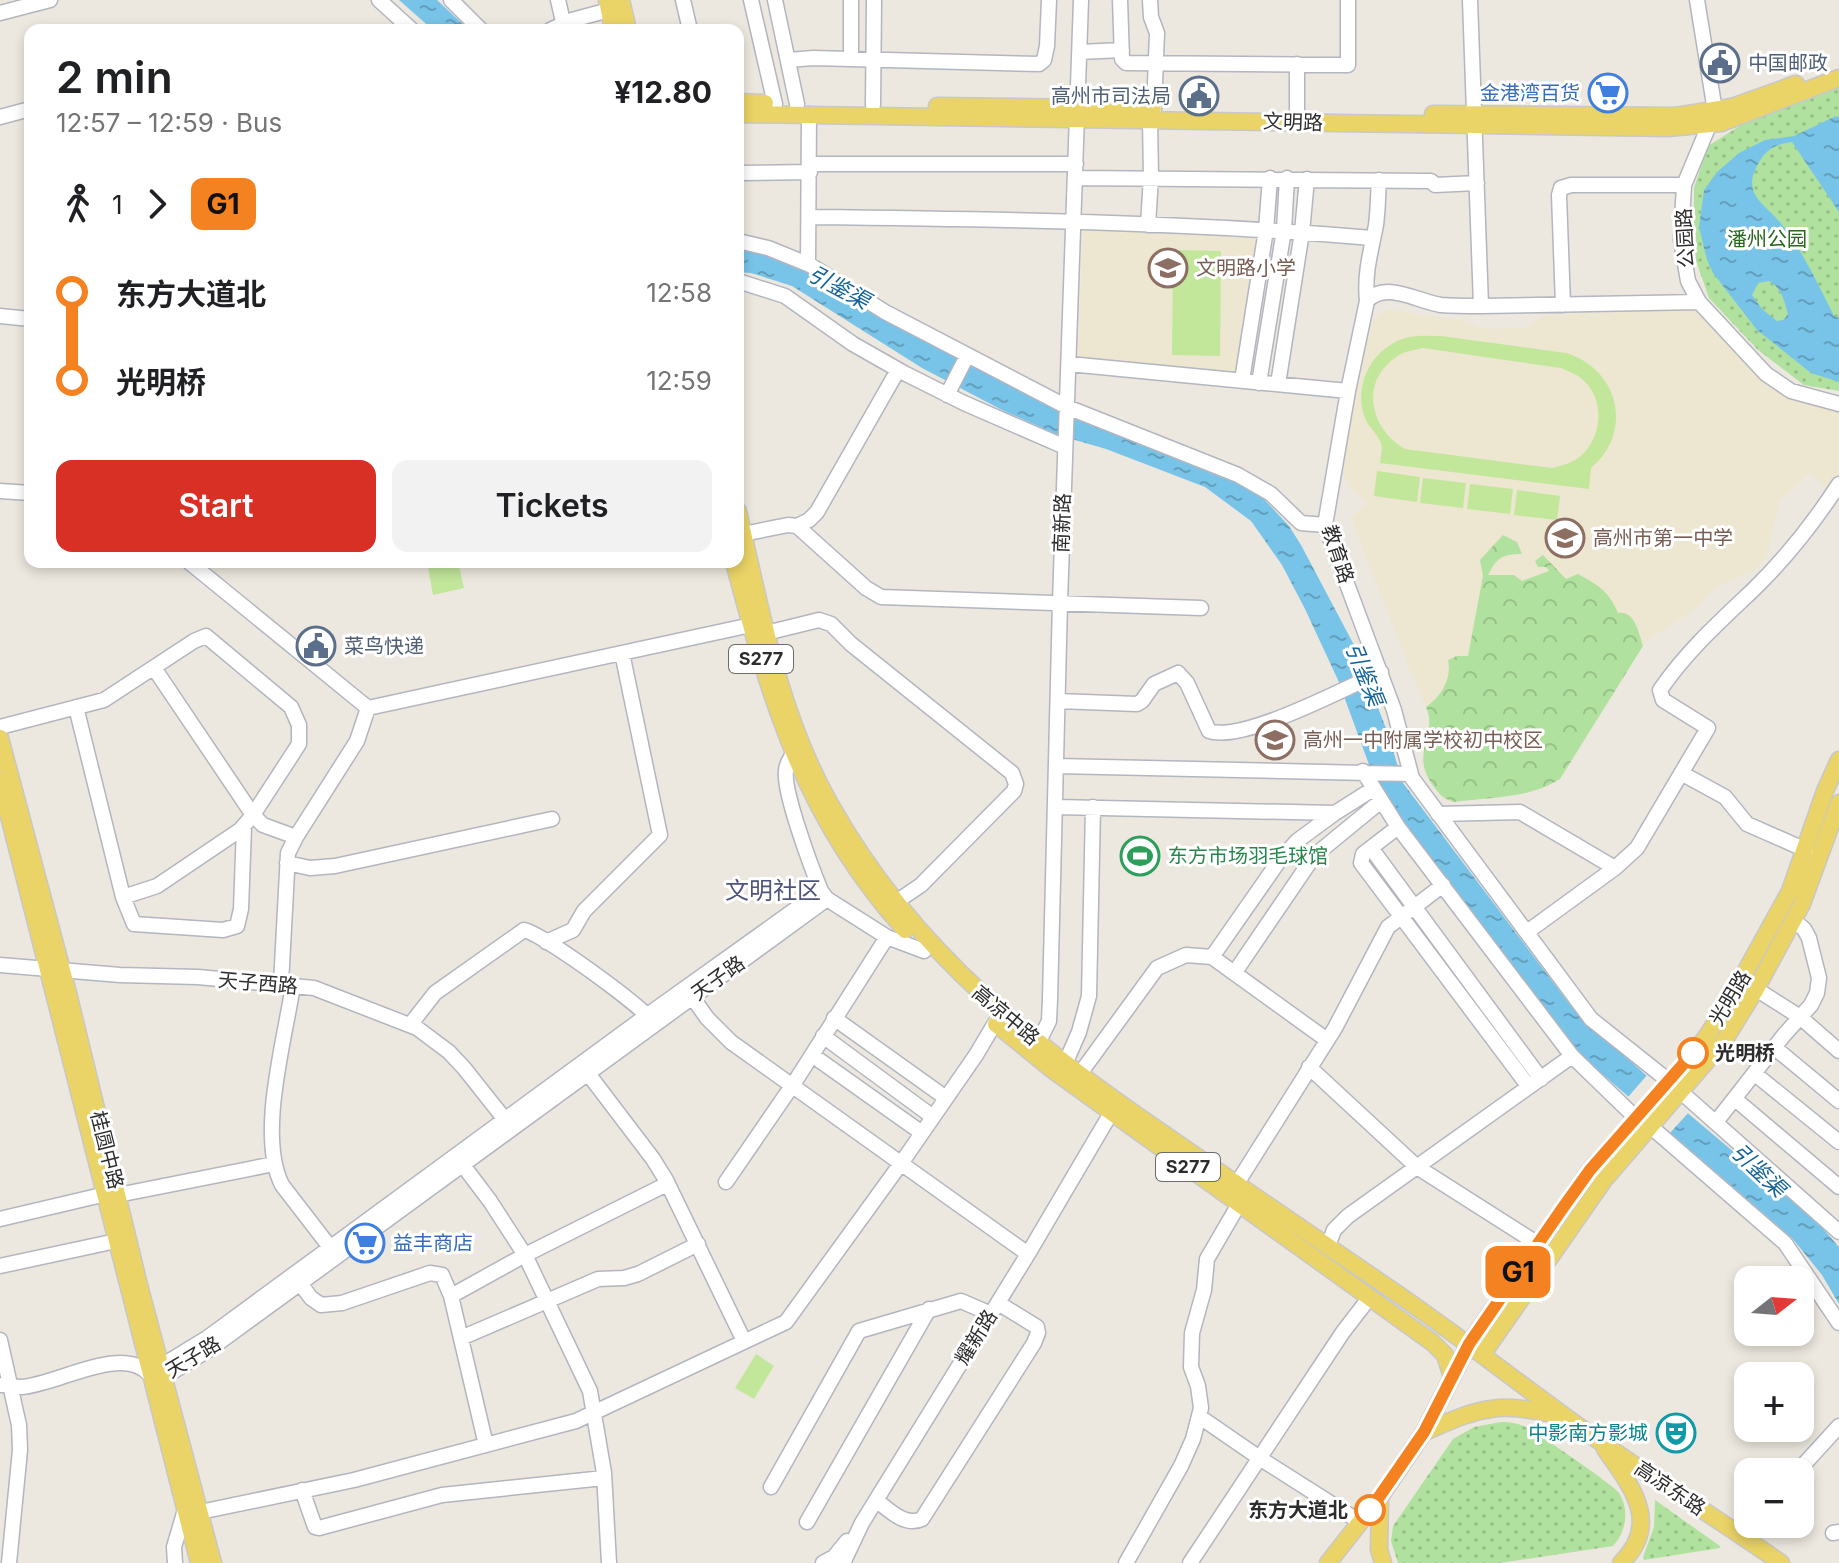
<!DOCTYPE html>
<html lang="en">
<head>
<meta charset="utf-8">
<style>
	:root { --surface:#fff; --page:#f2f2f2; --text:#202124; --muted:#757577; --accent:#d93025 }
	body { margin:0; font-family:Inter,"Noto Sans SC",sans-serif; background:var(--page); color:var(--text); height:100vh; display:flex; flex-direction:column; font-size:30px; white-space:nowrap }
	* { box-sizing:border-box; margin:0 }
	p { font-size:26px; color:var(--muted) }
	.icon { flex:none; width:44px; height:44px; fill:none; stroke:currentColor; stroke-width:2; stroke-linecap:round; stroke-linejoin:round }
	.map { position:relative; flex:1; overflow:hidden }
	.side { position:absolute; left:24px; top:24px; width:720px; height:544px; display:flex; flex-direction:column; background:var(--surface); border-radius:16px; box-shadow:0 4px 12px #0003 }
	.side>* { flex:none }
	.badge { padding:0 16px; border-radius:12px; font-size:28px; line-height:52px }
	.needle { width:52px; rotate:73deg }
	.controls { position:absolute; left:1734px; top:1266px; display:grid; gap:16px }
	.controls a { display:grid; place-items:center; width:80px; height:80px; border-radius:16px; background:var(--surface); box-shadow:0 4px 12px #0003; font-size:40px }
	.map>.badge { position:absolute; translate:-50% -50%; box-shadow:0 0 0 4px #fff }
	.legs { display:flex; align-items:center; gap:12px; height:88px; padding:0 32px; font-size:26px }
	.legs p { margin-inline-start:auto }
	.summary { display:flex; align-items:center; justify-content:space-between; height:136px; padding:0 32px }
	h1 { font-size:44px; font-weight:600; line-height:60px }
	.cta { display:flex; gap:16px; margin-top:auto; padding:16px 32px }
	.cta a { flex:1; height:92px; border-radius:16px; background:var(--accent); color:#fff; font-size:32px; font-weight:600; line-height:92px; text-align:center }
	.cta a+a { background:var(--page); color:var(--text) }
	ul { padding:0 32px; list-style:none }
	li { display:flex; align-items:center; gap:28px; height:88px; font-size:30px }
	li i { display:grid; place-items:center; width:12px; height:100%; margin:0 10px; background:currentColor }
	li i::after { content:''; width:20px; height:20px; margin:-10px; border:6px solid; border-radius:50%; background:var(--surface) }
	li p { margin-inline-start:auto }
	li:first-child i { background:linear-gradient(#0000 50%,currentColor 0) }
	li:last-child i { background:linear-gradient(currentColor 50%,#0000 0) }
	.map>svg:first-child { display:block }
</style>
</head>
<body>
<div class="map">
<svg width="1839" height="1563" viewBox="0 0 1839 1563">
	<defs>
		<pattern id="grass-dots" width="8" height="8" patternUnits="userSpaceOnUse" patternTransform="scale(2)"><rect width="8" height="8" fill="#b1e19f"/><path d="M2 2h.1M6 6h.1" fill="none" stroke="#98c189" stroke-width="1.8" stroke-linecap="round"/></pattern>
		<pattern id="forest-crowns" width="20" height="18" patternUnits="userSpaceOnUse" patternTransform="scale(2)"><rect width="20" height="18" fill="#b1e19f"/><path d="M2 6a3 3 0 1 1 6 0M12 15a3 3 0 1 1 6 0" fill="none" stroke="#98c189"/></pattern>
		<pattern id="water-ripples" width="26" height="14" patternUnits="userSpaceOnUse" patternTransform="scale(2)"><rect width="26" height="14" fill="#78c4e9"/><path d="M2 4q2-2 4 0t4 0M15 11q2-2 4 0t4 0" fill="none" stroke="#639fbd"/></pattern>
	</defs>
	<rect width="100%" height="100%" fill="#ede8df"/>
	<!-- education -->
	<path fill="#ede6d0" d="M1083 225 1258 234 1239 372 1078 357Z
		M1690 309 1701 311 1737 355 1763 380 1785 394 1807 403 1839 409V475L1828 491 1810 473 1780 500 1767 557 1754 571 1731 580 1714 590 1693 611 1646 641 1560 779 1548 786 1528 793 1454 802 1443 799 1424 772 1422 761 1430 715 1411 673 1351 518 1367 502 1350 488 1342 471 1357 386 1373 320 1382 311 1390 310 1466 321 1481 329 1525 328 1545 315Z"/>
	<!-- grass -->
	<path fill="url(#grass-dots)" d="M1839 86V391L1804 385 1758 350 1709 298 1694 255V188L1708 146 1752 118Z
		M1501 1422C1509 1422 1518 1423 1526 1427 1537 1433 1614 1485 1619 1493 1630 1510 1626 1532 1613 1546L1500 1563H1398L1391 1541 1393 1526 1453 1439 1474 1427Z
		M1655 1500 1720 1546V1548L1644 1560 1643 1557 1654 1527Z"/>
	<!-- forest -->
	<path fill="url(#forest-crowns)" d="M1503 535 1517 542 1522 554C1501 554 1497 558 1488 575H1514L1522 581 1549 571 1546 567H1538L1535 561 1543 555 1566 579 1578 574C1598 585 1609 591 1618 613 1635 611 1638 631 1643 646L1560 779C1528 799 1490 797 1454 802 1444 799 1440 795 1434 787 1408 752 1439 736 1426 707 1442 696 1452 678 1448 660L1457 656H1468L1483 576 1480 560Z"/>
	<!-- pitch -->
	<path fill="#c2e79b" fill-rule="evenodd" d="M1173 250 1221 251 1220 356 1172 355Z
		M1441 336 1566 353C1619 369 1634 432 1591 468L1589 489 1380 463C1380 458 1383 449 1381 444 1379 435 1368 427 1365 418 1352 384 1374 344 1410 337 1420 335 1431 336 1441 336ZM1423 348 1561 368C1566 370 1573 373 1578 376 1605 394 1604 434 1582 455 1573 463 1563 465 1552 468L1405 449C1369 428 1359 380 1399 355 1406 351 1415 350 1423 348Z
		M1377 471 1420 477 1417 502 1374 496Z
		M1423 478 1466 483 1463 508 1420 503Z
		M1470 484 1513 489 1510 514 1467 509Z
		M1517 490 1560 496 1557 520 1514 515Z
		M427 562H458L464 588 433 595Z
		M756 1354 774 1366 754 1399 735 1388Z"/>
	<!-- water -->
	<path fill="url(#water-ripples)" fill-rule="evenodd" d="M399 0H437L469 30H433Z
		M1836 116 1839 117V212L1792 142C1776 144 1766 149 1758 164 1742 193 1762 202 1779 221 1785 228 1791 238 1797 246 1811 269 1822 292 1834 316L1839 318V382L1811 373 1757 330 1713 273 1707 260 1699 227 1704 190 1717 172 1739 153 1765 140 1794 136ZM1769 281C1781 287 1785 302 1788 315L1783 320 1777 321 1762 309 1752 295 1758 283Z
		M738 246 818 274 884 319 927 342 1086 419 1232 477 1262 497 1289 526 1301 545 1354 645 1387 731 1403 783 1574 1010 1690 1115 1818 1223 1839 1247V1304L1822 1275 1792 1238 1571 1047 1408 833 1375 781 1338 680 1305 609 1282 565 1251 521 1205 487 1106 449 1058 435 1002 410 922 368 792 286 751 273 738 272Z"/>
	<!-- pier -->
	<path fill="#ede8df" d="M1648 1074 1690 1111 1669 1134 1628 1097Z"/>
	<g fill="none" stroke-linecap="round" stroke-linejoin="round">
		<!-- minor casing -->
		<g stroke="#b3b5bf" stroke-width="17">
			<path id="minor" d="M379 0 412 30
				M451 0 481 30
				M558 0 565 30
				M683 0 690 30
				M751 0 775 104
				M775 0 797 104
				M1120 0 1122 59 1126 63 1348 65V0
				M1150 0 1151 17 1157 33 1154 109
				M1470 0 1481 306C1468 306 1454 306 1441 305 1419 302 1385 280 1367 301L1348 391 1325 525 1394 710 1412 778 1591 1019 1670 1082
				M1697 0 1715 111 1684 185 1681 240 1688 281 1699 302 1766 374 1791 391 1839 404
				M0 13 50 0
				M550 30 572 20 609 10
				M1080 52 1122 50
				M851 58V0
				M789 60 813 58 1039 64 1044 60 1047 46 1049 0
				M1297 64V112
				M873 105 874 0
				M0 117 30 109
				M810 164H1076
				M738 173 810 172
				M1075 178 1431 181 1435 185 1477 183
				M810 217C997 219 1185 222 1372 238
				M1148 225 1151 177 1150 120
				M738 241 768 248 810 265 885 312 1067 407 1238 475 1271 494 1301 523 1325 525
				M808 264 809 114
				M738 281 785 296 853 344 904 373 964 403 1065 447
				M1367 301C1364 274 1371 251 1376 225 1378 210 1378 195 1379 180
				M1563 305 1559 195 1561 188 1571 185H1684
				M1481 306 1699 302
				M0 316 30 319
				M1069 364 1348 391
				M1242 380 1266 230 1270 178
				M1259 383 1284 230 1287 178
				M1278 384 1302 232 1307 179
				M947 395 967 356
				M0 491 30 493
				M797 526 809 520 817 512 898 370
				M743 534 788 525 797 526 866 588 881 597 1201 608
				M189 562 368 708 751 625
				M766 633 819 620 831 624 851 644 1012 773 1016 784 1014 791 921 885 896 902
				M154 668 253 815 263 825 296 837
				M1058 701 1137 704 1142 701 1154 684 1178 673 1187 683 1209 731C1242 743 1346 688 1381 672
				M76 707 123 897 134 924 223 930 237 926 241 909 244 827
				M0 727 104 700 194 641 206 636 291 707 299 725V744L253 815 240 830 157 886 123 897
				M793 754C790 759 786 764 786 771 783 792 812 869 821 891L827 899 887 937 924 951
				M1057 766 1410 774
				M1363 771 1398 827 1572 1056 1636 1118
				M1681 773 1725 797 1747 824 1806 850
				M1056 807 1335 813 1373 789
				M1438 814 1520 812 1615 868
				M1398 827 1363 854 1361 863 1529 1087
				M1371 848 1541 1079
				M287 863 310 868 335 866 552 819
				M1527 932 1615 868 1637 848 1708 728 1663 700 1660 690C1687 651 1718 623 1753 590 1785 559 1815 521 1839 484
				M546 942 573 930 584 911 660 835 622 653
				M1212 957 1279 861 1297 841 1335 813
				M0 965 120 975 198 977 314 988 417 1028 449 1052 464 1068 510 1126
				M1235 972 1314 856 1381 801
				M281 984 288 853 296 837 357 741 368 708
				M293 985C285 1040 257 1135 282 1185L336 1255
				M1756 989 1800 1017 1839 1051
				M688 991 707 1018 731 1042 1028 1254
				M834 1018 946 1098
				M410 1025 435 993 524 930C543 934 639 1004 652 1021
				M823 1036 933 1117
				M1038 1043 1049 1021 1050 999 1060 602 1081 0
				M1775 1048 1839 1101
				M812 1055 922 1133
				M1065 1064 1079 1032 1089 996 1093 807
				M583 1067 653 1159 666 1180 744 1341
				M1309 1067 1417 1167 1538 1244
				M1755 1074 1839 1142
				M1079 1075 1157 968 1186 955 1212 957 1327 1040
				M1681 1092 1839 1232
				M1735 1099 1839 1187
				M1716 1122 1784 1035 1811 1005 1817 993 1819 978 1809 938 1804 929 1793 920
				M1650 1126 1785 1243 1839 1323
				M459 1160 490 1201 525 1255 590 1391 604 1473 609 1563
				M726 1182 796 1080 887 937
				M1236 1185 1335 1028 1388 927 1443 885
				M118 1195 274 1164
				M0 1219 106 1194
				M1328 1246 1334 1230 1348 1216 1572 1056
				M0 1266 116 1241
				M296 1278 311 1298 321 1305 342 1303 430 1273 442 1275 451 1296 486 1445
				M451 1296 525 1255 667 1184
				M461 1338 598 1279 624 1278 638 1274 698 1244
				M0 1340 19 1425 20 1450 9 1563
				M153 1371 207 1338 642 1019 821 891
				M154 1376 164 1377 210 1349 827 899
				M2 1385C8 1385 15 1387 21 1387 57 1385 123 1343 150 1375
				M1200 1417 1261 1459 1360 1522
				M1797 1472 1839 1426
				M771 1487 859 1331 961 1301 991 1314
				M302 1490 315 1527 319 1528 442 1495 604 1478
				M876 1500C889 1510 905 1527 922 1519L1034 1343 1038 1333 1037 1327 998 1303
				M200 1512 354 1480 576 1421 786 1322 902 1162 976 1055 995 1023
				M807 1522 929 1309
				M1833 1533 1839 1532
				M1748 1540 1759 1524
				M175 1563 174 1547 184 1513
				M823 1563 834 1557 847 1541
				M843 1563 862 1523 1028 1254 1111 1113
				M1126 1563 1181 1466 1193 1439 1201 1408 1198 1386 1191 1367 1192 1333 1204 1290 1207 1259 1239 1204
				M1190 1563 1343 1332 1370 1297"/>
		</g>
		<!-- major casing -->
		<g stroke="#c8c8c8" stroke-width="19">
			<path id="major" d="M607 0 613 30
				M621 0 628 30
				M738 102 765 103
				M937 106 1153 109
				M738 114 1668 128 1721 123 1839 78
				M1433 114 1676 116 1732 107 1796 84
				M738 511C761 611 779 714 830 804 915 956 1039 1049 1180 1145 1247 1191 1315 1238 1383 1284 1456 1333 1524 1388 1595 1438 1656 1481 1720 1520 1781 1563
				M734 562C771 703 805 819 905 930
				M0 738 68 993 139 1285 213 1563
				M0 781 199 1563
				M996 1024 1054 1071 1433 1343 1445 1355 1452 1377
				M1482 1355 1604 1180 1724 1041 1756 989 1802 904 1839 803
				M1424 1432C1446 1423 1468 1412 1491 1409 1514 1405 1539 1412 1561 1415
				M1605 1449C1631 1486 1662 1523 1621 1563
				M1380 1499 1379 1549 1383 1563
				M1328 1563 1380 1497 1424 1432 1469 1344 1590 1170 1670 1082 1707 1036 1732 996 1790 891 1825 791 1839 760"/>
		</g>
		<!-- minor -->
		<use href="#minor" stroke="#fff" stroke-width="14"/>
		<!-- major -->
		<use href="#major" stroke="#ead467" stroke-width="16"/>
	</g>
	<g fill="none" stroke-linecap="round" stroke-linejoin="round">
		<!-- line-1 casing -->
		<g stroke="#fff" stroke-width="18">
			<path id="line-1" d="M1370 1510 1424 1432 1469 1344 1562 1209 1590 1170 1693 1053"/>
		</g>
		<!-- line-1 -->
		<use href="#line-1" stroke="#f58220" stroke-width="12"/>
	</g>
	<!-- icons -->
	<defs>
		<g id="civic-ring" transform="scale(2)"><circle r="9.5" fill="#fff" stroke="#5c6f8a" stroke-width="1.5"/><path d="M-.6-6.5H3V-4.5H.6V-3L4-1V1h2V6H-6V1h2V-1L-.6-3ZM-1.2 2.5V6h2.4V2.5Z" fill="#5c6f8a"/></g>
		<g id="supermarket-ring" transform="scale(2)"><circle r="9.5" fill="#fff" stroke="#3f7fe0" stroke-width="1.5"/><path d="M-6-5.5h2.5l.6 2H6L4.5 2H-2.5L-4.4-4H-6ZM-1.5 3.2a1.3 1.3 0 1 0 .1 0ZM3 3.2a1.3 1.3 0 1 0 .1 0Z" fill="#3f7fe0"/></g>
		<g id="school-ring" transform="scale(2)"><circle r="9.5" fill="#fff" stroke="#8d6e63" stroke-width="1.5"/><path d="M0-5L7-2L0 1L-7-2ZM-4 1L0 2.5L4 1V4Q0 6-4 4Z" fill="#8d6e63"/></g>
		<g id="stadium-ring" transform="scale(2)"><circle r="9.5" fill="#fff" stroke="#2e9e5b" stroke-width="1.5"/><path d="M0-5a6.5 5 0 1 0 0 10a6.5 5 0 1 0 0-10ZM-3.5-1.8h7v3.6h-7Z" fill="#2e9e5b"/></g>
		<g id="theatre-ring" transform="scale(2)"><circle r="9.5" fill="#fff" stroke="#0f9aa8" stroke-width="1.5"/><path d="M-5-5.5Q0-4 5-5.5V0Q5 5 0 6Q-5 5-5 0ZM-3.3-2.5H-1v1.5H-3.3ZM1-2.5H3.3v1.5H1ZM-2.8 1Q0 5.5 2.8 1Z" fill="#0f9aa8"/></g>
	</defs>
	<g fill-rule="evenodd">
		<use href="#civic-ring" x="1720" y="63"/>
		<use href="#supermarket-ring" x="1608" y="93"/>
		<use href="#civic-ring" x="1199" y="96"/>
		<use href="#school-ring" x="1168" y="268"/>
		<use href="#school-ring" x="1565" y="538"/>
		<use href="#civic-ring" x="316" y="646"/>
		<use href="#school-ring" x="1275" y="740"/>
		<use href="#stadium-ring" x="1140" y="856"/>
		<use href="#supermarket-ring" x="365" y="1243"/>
		<use href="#theatre-ring" x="1676" y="1433"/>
	</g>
	<!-- markers -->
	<g fill="#fff" stroke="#f58220" stroke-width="4">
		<circle cx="1693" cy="1053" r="14"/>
		<circle cx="1370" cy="1510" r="14"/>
	</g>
	<g text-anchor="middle" stroke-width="6" stroke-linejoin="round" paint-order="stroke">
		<!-- shield labels -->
		<g fill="#fff" stroke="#6b6b6b" stroke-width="2">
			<rect x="729" y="645" width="64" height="28" rx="6"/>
			<rect x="1156" y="1153" width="64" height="28" rx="6"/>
		</g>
		<g font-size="18" font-weight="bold" fill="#2c2c2c">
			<text x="761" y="665">S277</text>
			<text x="1188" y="1173">S277</text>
		</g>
		<!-- service labels -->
		<g font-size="20" fill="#4e5e75" stroke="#fff" text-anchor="start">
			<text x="1748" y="70">中国邮政</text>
			<text x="1171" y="103" text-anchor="end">高州市司法局</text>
			<text x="344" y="653">菜鸟快递</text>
		</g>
		<!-- shop labels -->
		<g font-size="20" fill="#366cbe" stroke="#fff" text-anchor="end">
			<text x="1580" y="100">金港湾百货</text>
			<text x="393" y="1250" text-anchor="start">益丰商店</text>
		</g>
		<!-- street labels -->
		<g font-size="20" fill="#2c2c2c" stroke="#fff">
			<text transform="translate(1293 122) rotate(2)" y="7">文明路</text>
			<text transform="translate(1685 238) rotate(-93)" y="7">公园路</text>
			<text transform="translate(1062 523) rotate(-88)" y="7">南新路</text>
			<text transform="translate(1338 554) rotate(72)" y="7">教育路</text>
			<text transform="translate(718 978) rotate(-36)" y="7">天子路</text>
			<text transform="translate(258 983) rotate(5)" y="7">天子西路</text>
			<text transform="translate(1730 998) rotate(-59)" y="7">光明路</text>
			<text transform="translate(1006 1015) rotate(40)" y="7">高凉中路</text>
			<text transform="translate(107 1150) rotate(76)" y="7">桂圆中路</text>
			<text transform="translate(976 1337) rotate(-58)" y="7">耀新路</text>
			<text transform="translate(193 1357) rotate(-31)" y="7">天子路</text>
			<text transform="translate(1670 1488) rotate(34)" y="7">高凉东路</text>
		</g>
		<!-- park labels -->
		<g font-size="20" fill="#29671e" stroke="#fff">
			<text x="1767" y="246">潘州公园</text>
		</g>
		<!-- education labels -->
		<g font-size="20" fill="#785e54" stroke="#fff" text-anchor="start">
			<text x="1196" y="275">文明路小学</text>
			<text x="1593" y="545">高州市第一中学</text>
			<text x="1303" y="747">高州一中附属学校初中校区</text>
		</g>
		<!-- leisure labels -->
		<g font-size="20" fill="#27864d" stroke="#fff" text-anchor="start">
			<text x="1168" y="863">东方市场羽毛球馆</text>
		</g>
		<!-- stop labels -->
		<g font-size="20" font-weight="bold" fill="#2c2c2c" stroke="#fff" text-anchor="start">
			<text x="1715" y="1060">光明桥</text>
			<text x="1348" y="1517" text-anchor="end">东方大道北</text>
		</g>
		<!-- culture labels -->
		<g font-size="20" fill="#0d838f" stroke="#fff" text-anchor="end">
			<text x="1648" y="1440">中影南方影城</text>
		</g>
		<!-- water labels -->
		<g font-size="22" font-style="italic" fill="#146398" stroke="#fff">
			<text transform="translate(839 287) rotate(28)" y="8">引鉴渠</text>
			<text transform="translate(1365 674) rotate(68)" y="8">引鉴渠</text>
			<text transform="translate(1759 1170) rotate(43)" y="8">引鉴渠</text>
		</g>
		<!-- quarter labels -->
		<g font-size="24" fill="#4e547b" stroke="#fff">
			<text x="773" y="899">文明社区</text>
		</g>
	</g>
</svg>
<div class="controls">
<a><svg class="needle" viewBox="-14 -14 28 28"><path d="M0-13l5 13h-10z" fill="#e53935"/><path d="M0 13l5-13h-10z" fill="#757577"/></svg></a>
<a>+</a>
<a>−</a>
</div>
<b class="badge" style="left:1518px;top:1272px;background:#f58220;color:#111">G1</b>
<section class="side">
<div class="summary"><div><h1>2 min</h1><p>12:57 – 12:59 · Bus</p></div><b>¥12.80</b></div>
<div class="legs"><svg class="icon" aria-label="walk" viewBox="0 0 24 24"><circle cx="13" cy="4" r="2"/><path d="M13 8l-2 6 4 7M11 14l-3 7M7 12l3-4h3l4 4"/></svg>1<svg class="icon" aria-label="forward" viewBox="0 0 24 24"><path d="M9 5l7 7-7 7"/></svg><b class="badge" style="background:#f58220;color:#111">G1</b></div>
<ul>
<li><i style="color:#f58220"></i><b>东方大道北</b><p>12:58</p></li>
<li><i style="color:#f58220"></i><b>光明桥</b><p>12:59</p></li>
</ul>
<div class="cta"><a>Start</a><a>Tickets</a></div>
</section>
</div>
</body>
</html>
